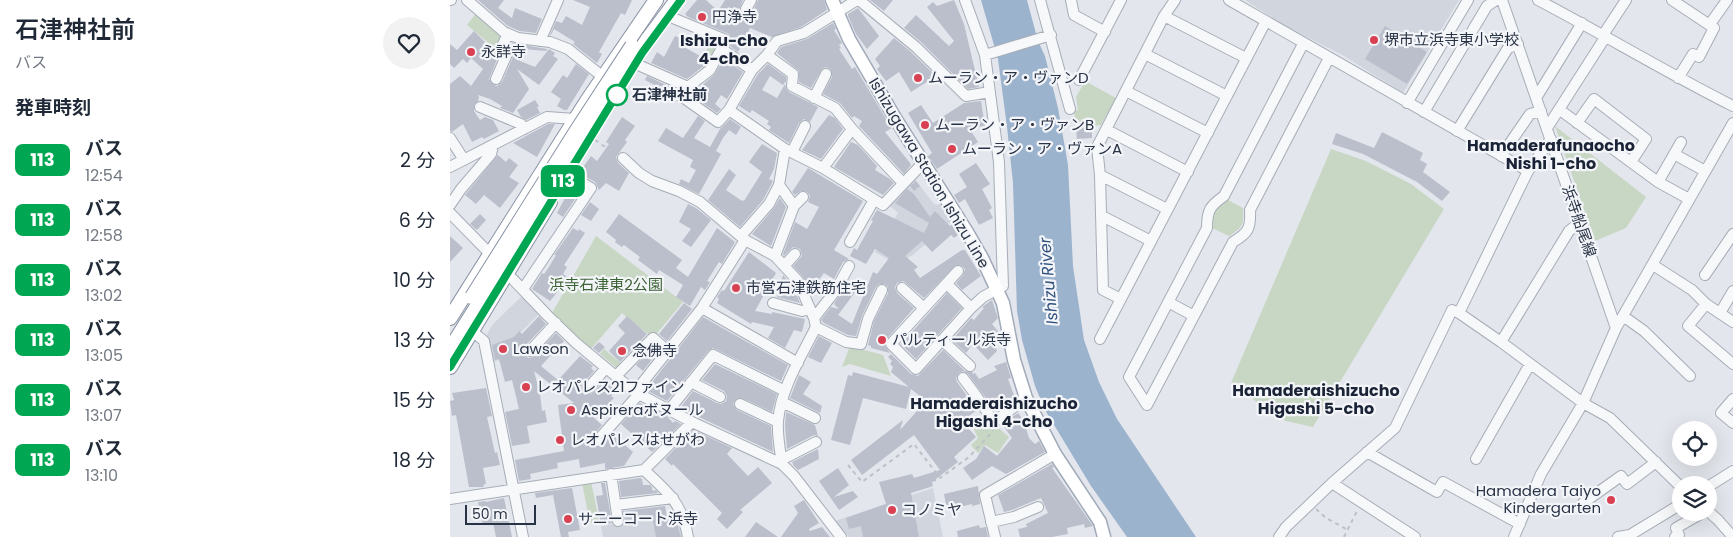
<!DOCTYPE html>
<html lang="ja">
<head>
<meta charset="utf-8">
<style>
	:root { --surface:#fff; --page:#f2f2f3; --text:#1f2937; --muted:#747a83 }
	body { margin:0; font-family:Poppins,"Noto Sans JP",sans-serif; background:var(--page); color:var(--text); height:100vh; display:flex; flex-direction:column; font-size:19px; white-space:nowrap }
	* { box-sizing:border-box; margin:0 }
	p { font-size:16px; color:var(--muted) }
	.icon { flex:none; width:28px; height:28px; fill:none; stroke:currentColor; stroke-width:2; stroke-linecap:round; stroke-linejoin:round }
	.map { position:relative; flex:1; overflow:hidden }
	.drawer { display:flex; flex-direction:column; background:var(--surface); width:450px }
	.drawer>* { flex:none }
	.badge { padding:0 10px; border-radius:8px; font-size:18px; line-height:32px }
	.tools { position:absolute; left:1222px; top:421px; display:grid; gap:10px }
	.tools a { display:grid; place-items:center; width:45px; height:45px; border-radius:50%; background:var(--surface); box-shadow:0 5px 20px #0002; font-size:25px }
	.scale { position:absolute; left:15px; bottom:12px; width:71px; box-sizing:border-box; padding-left:5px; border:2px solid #293346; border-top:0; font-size:14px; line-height:18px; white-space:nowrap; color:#293346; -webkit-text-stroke:4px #f3f5f9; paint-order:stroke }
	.map>.badge { position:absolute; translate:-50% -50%; box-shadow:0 0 0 2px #fff }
	h2 { padding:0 15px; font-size:19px; line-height:45px }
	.round { display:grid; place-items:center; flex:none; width:52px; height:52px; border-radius:26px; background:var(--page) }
	.overview { display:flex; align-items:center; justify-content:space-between; height:85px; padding:0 15px }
	h1 { font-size:24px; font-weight:600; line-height:38px }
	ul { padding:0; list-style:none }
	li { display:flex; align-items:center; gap:15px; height:60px; padding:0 15px }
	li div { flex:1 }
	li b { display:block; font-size:19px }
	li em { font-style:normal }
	li .badge { min-width:55px; font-weight:700; text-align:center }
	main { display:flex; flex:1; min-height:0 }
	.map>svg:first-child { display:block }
</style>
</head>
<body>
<main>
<section class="drawer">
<div class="overview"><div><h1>石津神社前</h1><p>バス</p></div><a class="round"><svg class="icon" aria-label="heart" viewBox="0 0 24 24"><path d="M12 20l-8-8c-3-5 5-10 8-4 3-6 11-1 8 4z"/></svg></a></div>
<h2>発車時刻</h2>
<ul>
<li><span class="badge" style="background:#00a651;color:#fff">113</span><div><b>バス</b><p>12:54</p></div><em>2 分</em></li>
<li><span class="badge" style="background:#00a651;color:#fff">113</span><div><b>バス</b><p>12:58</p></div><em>6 分</em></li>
<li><span class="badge" style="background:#00a651;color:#fff">113</span><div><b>バス</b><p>13:02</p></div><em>10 分</em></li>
<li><span class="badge" style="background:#00a651;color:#fff">113</span><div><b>バス</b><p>13:05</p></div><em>13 分</em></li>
<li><span class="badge" style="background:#00a651;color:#fff">113</span><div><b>バス</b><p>13:07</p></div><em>15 分</em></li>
<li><span class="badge" style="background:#00a651;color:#fff">113</span><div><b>バス</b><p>13:10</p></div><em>18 分</em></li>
</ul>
</section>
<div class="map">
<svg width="1283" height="537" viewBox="0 0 1283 537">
	<rect width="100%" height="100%" fill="#e3e6ec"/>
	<!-- built -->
	<path fill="#d1d5de" d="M795 0H1009L953 93 894 56 832 24Z
		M464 178 484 204 487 205 492 202 503 220 463 255 453 260H439L425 252 448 213 439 205Z
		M73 295 89 314 65 338 76 351 43 362 37 334 43 324Z
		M483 488 493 537H399L385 521Z
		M227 513 234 537H153L151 526Z"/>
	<!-- green -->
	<path fill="#c8d7c4" d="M26 13 52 33 53 38 37 60 34 57 41 45 17 25Z
		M262 39 271 43 261 64 249 76 256 60 253 58Z
		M635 81 666 98 651 125 626 127 624 111 628 110 626 97Z
		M1105 126 1196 197 1176 228 1145 241Z
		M881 149 916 161 961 184 994 209 863 427 836 421 808 403 781 383Z
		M778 200 793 208C794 225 793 227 779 236L762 228C762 211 764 209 778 200Z
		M146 236 233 302 203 338 172 313 141 349 102 313Z
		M400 346 433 355 441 376 400 364 392 367Z
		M154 349 173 365 169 370 150 354Z
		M533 417H536L541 427 546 426 559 437 548 453 535 445 528 453 521 445 528 438 521 423Z
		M141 481 149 521 140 523 132 483Z"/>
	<!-- water -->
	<path fill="#9cb3ce" d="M531 0H577L588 41 595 56 608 108 618 165 623 266 634 340 649 382 667 419 746 537H677L641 486 595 410 585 386 572 340 567 311 563 183 557 127 548 59Z"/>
	<!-- building -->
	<path fill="#babfcb" d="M28 0H54L48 8 62 18 65 8 92 19 86 33 70 31 58 26Z
		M123 0H182L175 15 171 13 149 52 152 54 147 63 123 44 125 42 104 29 101 35H100L106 21 112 23 116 16 132 25 140 7Z
		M247 0H256L268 11 275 0H293L289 10 292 15 296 16 302 13 308 0H374L377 10 351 27 322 37 300 28 288 52 280 46 283 39 279 34 238 17 235 14Z
		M420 0H443L434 11Z
		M504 0 514 24 529 87 518 89 471 42 454 28 466 15 499 46 504 41 477 7 483 2 487 6Z
		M408 8 429 36 417 49 406 34 398 16V14Z
		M383 23 386 29 384 30 392 43 389 45 391 48 389 49 402 69 405 67 439 124 442 128 435 132 460 163 461 165 454 174 409 126 412 121 404 116 402 118 390 103 373 94 382 77 381 70 376 67 372 69 361 88 349 82V71L327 53 331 47 357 39Z
		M935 26 977 52 957 84 915 59Z
		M24 31 37 44 35 46 45 50 48 57 39 79 44 85 47 86 52 82 63 57 64 53 60 48 62 43 97 49 96 51 74 49 70 61 85 67 99 49 105 53 103 56 108 59 89 85 67 69 79 89 63 113 50 108 52 106 40 99 28 95 29 97 28 101 24 105V111L30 120 35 117 43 120 49 131 34 139 32 137 22 142 13 124 2 132 0 131V84L10 76 21 86 33 69 21 58 17 63 13 59 4 68 0 64V44L7 50Z
		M225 36 237 41 234 47 252 57 251 59 257 62 255 65 237 79 201 63 207 52 214 57Z
		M444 38 461 52 486 76 461 92 449 72 436 81 427 69 430 66 425 59Z
		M274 59 293 72 277 99 271 95 265 104 271 109 267 113 241 95 264 75Z
		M126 64 139 74 117 110H114L107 106 111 99 101 92 113 75 117 78Z
		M318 64 336 77V81L333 85 320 76 312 90 327 98 335 84 336 89 339 92 368 107 360 122 354 119 349 123 339 143 319 130 321 127 317 124 319 121 302 110 300 113 289 106 308 74Z
		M197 76 227 90 224 95 225 100 216 96 217 92 195 80Z
		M85 100 89 106 87 107 90 113 76 120 71 117 67 110Z
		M531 101 535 126 519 128 528 142 487 169 478 156 482 153 458 113 471 105 483 123 514 103Z
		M379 115 385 118 393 129 371 159 352 150Z
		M248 116 255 121 244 138 260 147 270 129 280 119 291 127 286 135 279 130 273 138 266 151 271 154 249 194 229 184 231 179 239 183 246 170 240 167 243 160 208 141 216 128 233 138Z
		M172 117 185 126 175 140 177 142 166 157 168 163 179 173 169 191 156 183 149 190 145 182 129 173 141 156 147 161 159 144 156 142Z
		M98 124H105L87 157 63 143Z
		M642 127V138L627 139 626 128Z
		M932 132 973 153 970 160 977 164 973 172 1000 192 992 201 967 182 913 154 882 144 886 133 924 148Z
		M401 142 408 145 427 166 425 170 440 179 444 183 433 195 384 167Z
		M312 144 327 153 324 169 319 179 323 181 322 183 313 200 290 227 258 200 279 169 286 175 276 190 292 201 293 200 294 201 312 172 299 162Z
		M48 155 56 162 59 158 68 165 59 177 69 183 50 208 34 195 26 204 15 195Z
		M526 163 540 184 532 189 542 208 539 210 543 218 529 225 515 199 509 203 504 195 517 187 509 174Z
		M358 168 413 201 384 250 399 259 393 262 384 279 374 273 363 288 356 283 353 277 343 266 352 256 350 249 343 247 334 256 333 254 345 222 357 229 369 207 358 202 360 196 357 192 351 191 345 195 342 192Z
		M466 181 470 186 464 191 460 186Z
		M122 185 131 190 113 217 107 213Z
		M457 189 464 194 480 217 485 211 500 226 502 224 509 234 504 238 501 235 482 252 472 241 455 256 468 267 464 270 470 278 512 250H515L531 276 512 290 506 283 513 275 515 269 512 266 506 265 474 298 456 283 453 281 447 283 445 287 447 293 464 308 436 340 435 346 440 353 421 348V346L418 345 424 321 438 293V287L435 284H429L426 287 412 316 406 336 398 335 374 323 371 320 381 307 389 309 384 304 396 285 406 291 388 315 402 324 423 272 427 274 439 258 425 249 416 264 400 256 404 248 407 250 423 221 421 220 427 210 474 233 479 223 445 203Z
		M330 198 336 207 321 246 302 234 324 208Z
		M140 202 149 209 141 221 131 215Z
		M238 204 246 208 261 220 241 247 232 241 241 229 229 222Z
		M30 214 36 220 27 230 20 224Z
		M169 214 232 260 226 268 238 277 267 228 285 242 272 264 269 262 257 281 260 282 255 290 251 287 240 306 226 297 233 285 209 270 207 274 188 260 190 257 174 245 172 247 165 242 166 240 156 232Z
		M123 228 128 231 129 229 135 233 114 265 117 267 113 274 119 278 100 301 82 289 92 273 94 274 99 267 106 255H104Z
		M0 236 13 248 0 262Z
		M299 252 326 273 305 311 322 314V312L355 319 352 332 344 330 335 348 318 338 324 327 302 322 301 324 267 303 269 299 267 297 272 290 274 291Z
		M333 275 343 287 341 294 347 296 350 303 327 297Z
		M497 293 512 308 466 359 451 344Z
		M542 300 548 318 542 324 551 335 544 342 547 351 538 360 523 344 516 353 502 340 521 318 524 320 534 308 532 307Z
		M234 303 242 309 217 341 209 334Z
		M89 316 96 324 75 346 74 353 78 358 82 357 106 333 114 341 91 366 108 380 130 356 143 366 141 368 144 371 131 386 133 393 141 394 156 379 167 389 161 396 164 398 154 408 152 406 143 417 152 425 142 437 140 443 143 446 150 447 162 434 183 452 174 466 155 469V463L130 468 129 459 107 463 108 468 80 474 81 479 69 481 65 460 114 451 108 405 124 403 84 371 90 394 92 411 95 410 97 422 77 426 80 443 62 446 55 412 69 409 62 380 55 382 49 359 45 360 42 345 64 337 69 331 72 334Z
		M177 316 197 334 170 362 159 351 175 333 168 326Z
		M253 317 338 365 331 381 263 348 258 351 217 401 196 390Z
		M369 336 382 343 371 363 358 357Z
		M149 342 155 347 149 353 143 348Z
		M203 347 208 352 193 371 186 365Z
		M493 350 515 371 523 372 522 374 525 373 529 379 547 370 544 366 556 362 561 378 558 379 565 398 546 412 518 374 513 371 509 373 506 378 507 382 527 410 512 421 526 437 504 457 508 462 486 479V481L482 482 483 486 461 493 469 537H413L411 526 399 529 396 518 436 504 429 482 462 474 464 478 490 470 464 435 412 475 401 460 453 420 450 430 476 401 461 389 456 409 413 398 400 445 381 440 398 375 402 376 403 372 459 387 441 372 443 367 440 364 442 361 438 357 441 354 461 374 468 376Z
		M265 364 327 394 322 412 292 398 286 399 283 404 287 410 321 426 323 452 230 408 243 391 267 403 271 404 276 401 277 396 274 391 252 380Z
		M349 375 361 382 353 394 372 406 370 413 340 398Z
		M36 388 42 416 37 417 45 453 47 452 50 465 33 468 36 484 33 485 34 487H19L6 415 2 416 0 401 4 400 2 393Z
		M190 403 217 416 223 423 225 421 231 424 202 452 171 424Z
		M336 412 365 425 368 436 364 435 337 449 335 426Z
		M568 413 574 421 579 438 585 444 589 441 595 452 556 474 542 466 522 480 513 468 526 459 534 446 547 456 562 438 552 424Z
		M243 430 282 448 277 454 298 476 308 467 322 483 290 510 293 512 277 529 267 519 272 513 223 464 222 466 215 459Z
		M368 449 369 459 348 470 344 466 342 462Z
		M602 464 604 467 602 468 643 526 635 528 634 524 617 528 618 534 602 537H570L568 529 577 527 576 524 598 513 591 498 562 510 554 512 548 495Z
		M388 468 399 485 384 497 403 491 408 497 389 510 369 481Z
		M190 478 192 479 193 485H201L203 491 206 490 208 493 171 497 169 481Z
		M151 483H155L162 523 151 525 146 496 153 495Z
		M528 486 530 504 522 506V504L497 510 494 494Z
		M122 488 130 530 118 532 119 537H111L103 495 86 498 85 493Z
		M54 498 62 537H46L43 523 33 525 28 502 36 501V502Z
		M354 500 369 523 359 529 360 531 372 527 380 537H331L348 513 344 506Z
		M215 506 218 522 226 521 231 537H206L202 516 175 521 173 511Z
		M306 522 328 537H295Z
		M529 525 530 528 536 527 538 537H508L507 531Z"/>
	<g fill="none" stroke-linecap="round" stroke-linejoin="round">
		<!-- minor casing -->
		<g stroke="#a7adb7" stroke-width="12">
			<path id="minor" d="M0 0H1
				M17 0 54 32 68 38 100 42 118 49 153 77
				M407 0 354 33 327 41 317 55 343 74 342 86 385 108 402 129 453 183
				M409 0 466 47 516 96 540 92
				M590 0 620 109
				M621 0 624 15 655 32
				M779 0 1078 171
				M1052 0 1166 328
				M1088 0C1153 34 1217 73 1283 106
				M1222 0 1264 28 1249 57 1243 54 1228 78
				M296 9 301 0
				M218 16 276 40 260 70 238 87 231 96 268 122 279 110 335 149 373 168 433 205 473 163
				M714 16 796 58
				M1260 24 1277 0
				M1153 35 1176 0
				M90 41 108 0
				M853 44 774 196C760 206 757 210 757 228L679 377 697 405 783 242C798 233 801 229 800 210L879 58
				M272 49 302 70
				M695 54 777 96
				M535 55 601 35
				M186 64 238 87
				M46 79 57 54 52 52 53 44 58 34
				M629 80 671 0
				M676 91 758 133
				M364 98 376 74
				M1086 98 1132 23
				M957 103 1018 0
				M30 107 71 124 74 129
				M279 110 302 70 317 55
				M1110 110 1208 182 1239 199
				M974 112 1037 6 1046 0
				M1127 123 1144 99 1196 139 1181 162
				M1097 128 1156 36
				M657 130 738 172
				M1007 131 1058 48 1068 44
				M0 138 14 160
				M342 152 355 126
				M1224 154 1255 171
				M1051 156 1080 114 1091 111
				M173 158 189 173 202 181 229 191 250 202 295 240 325 256 348 281 364 318 366 327C351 357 331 388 328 421 327 435 330 450 332 464
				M0 167 97 117 125 119
				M373 168 402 129
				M650 175 717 209
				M1208 182 1231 142
				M0 205 11 189 41 154 43 146
				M344 206 353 197
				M0 213 45 259
				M652 216 701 241
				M291 236 319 204 329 185
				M400 242 424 200
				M325 256 344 206 329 185 335 149
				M1203 265 1242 290 1256 304 1283 322
				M334 266 345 254
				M54 270 98 316 126 343 185 392 242 422 332 464 344 476 391 537
				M508 271 441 344 466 369 521 308 533 297 553 286 549 162 535 55 515 0
				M1255 275 1283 234
				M497 284 521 308
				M452 288 474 308
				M73 289 141 188 117 174
				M671 299 653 290 650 175 647 147 714 16 725 0
				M718 302 744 316
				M323 303 352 311 360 309
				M1256 304 1238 326 1283 364
				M252 308 348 363
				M1009 313 1078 171 1101 139
				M1270 313 1283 291
				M1173 316 1194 331 1240 376
				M364 318 386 290 399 266
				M366 327 396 342 411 344 418 319 432 290
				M22 331 34 341 73 537
				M650 339 816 21
				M492 340 520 366
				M1051 342 1119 231 1129 223
				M80 351 106 323
				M166 376 203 338 218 351
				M513 378 525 394 544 422 576 398
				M241 382 270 397
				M138 388 156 368
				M185 392 252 308 295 240
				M1283 399 1271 413 1283 423
				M332 402 365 418
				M290 404 328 422
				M219 410 263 355 335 391
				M147 441 189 394
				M917 452 987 492 993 482 1070 524
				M331 457H337L366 442
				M1026 459 1080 364
				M194 470C218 492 232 503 238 537
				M161 474 168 521
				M882 483 965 537
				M1259 486 1283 471
				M0 499 194 470 242 422
				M1133 503 1171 476 1177 484 1206 462
				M166 505 223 498
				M1259 512 1268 520 1283 537
				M541 522 564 517 588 507
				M545 537 535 495 605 454
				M829 537 836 527 882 483 945 428 1002 310 1009 313 1051 342 1133 403 1160 418 1231 487
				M1064 537 1091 474 1133 403 1166 328 1283 123
				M1168 537 1180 535 1231 504
				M1225 537 1229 535 1226 528 1254 512"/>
		</g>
		<!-- major casing -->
		<g stroke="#a1aab9" stroke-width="15">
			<path id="major" d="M382 0 399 39 445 118 517 232 532 258 553 303 564 360 576 398 605 454 650 522 654 537"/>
		</g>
		<!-- highway casing -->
		<g stroke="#8993a4" stroke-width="16">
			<path id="highway" d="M0 318 137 101 206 0
				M0 367 100 202"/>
		</g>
		<!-- path -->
		<path stroke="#bdc1c8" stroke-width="2" stroke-dasharray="4 4" stroke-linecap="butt" d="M145 140 164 153
			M358 188 366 175
			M398 465 412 482 464 444 490 478 519 457 543 431
			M866 509 876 518 898 530
			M894 537 907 511"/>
		<!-- minor -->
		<use href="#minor" stroke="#f6f8fa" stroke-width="10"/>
		<!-- major -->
		<use href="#major" stroke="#fff" stroke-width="12"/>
		<!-- highway -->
		<use href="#highway" stroke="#fff" stroke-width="14"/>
		<!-- highway-bridge casing -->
		<g stroke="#8993a4" stroke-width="16" stroke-linecap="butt">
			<path id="highway-bridge" d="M22 297 127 130 182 46
				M0 349 135 135 197 40 227 0"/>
		</g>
		<!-- highway-bridge -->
		<use href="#highway-bridge" stroke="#fff" stroke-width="14"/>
	</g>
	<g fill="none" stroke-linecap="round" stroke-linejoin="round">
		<!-- line casing -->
		<g stroke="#fff" stroke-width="11">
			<path id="line" d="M0 367 192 53 231 0"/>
		</g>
		<!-- line -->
		<use href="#line" stroke="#00a651" stroke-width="8"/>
	</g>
	<!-- markers -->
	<g fill="#d94152" stroke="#f3f5f9" stroke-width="2">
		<circle cx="252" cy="17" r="5"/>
		<circle cx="924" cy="40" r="5"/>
		<circle cx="21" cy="52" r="5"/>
		<circle cx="468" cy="78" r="5"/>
		<circle cx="475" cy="125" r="5"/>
		<circle cx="502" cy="149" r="5"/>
		<circle cx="286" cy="288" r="5"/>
		<circle cx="432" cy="340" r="5"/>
		<circle cx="53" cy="349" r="5"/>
		<circle cx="172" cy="351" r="5"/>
		<circle cx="76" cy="387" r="5"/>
		<circle cx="121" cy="410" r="5"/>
		<circle cx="110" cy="440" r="5"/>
		<circle cx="1161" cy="500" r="5"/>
		<circle cx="442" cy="510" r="5"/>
		<circle cx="118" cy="519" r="5"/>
	</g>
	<circle fill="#fff" stroke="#00a651" stroke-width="2.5" cx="167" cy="95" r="10"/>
	<g text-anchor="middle" stroke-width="4.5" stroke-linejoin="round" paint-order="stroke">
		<!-- poi labels -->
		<g font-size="15" fill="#293346" stroke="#f3f5f9" text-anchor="start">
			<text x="262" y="22">円浄寺</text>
			<text x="934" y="45">堺市立浜寺東小学校</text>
			<text x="31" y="57">永詳寺</text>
			<text x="478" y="83">ムーラン・ア・ヴァンD</text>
			<text x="485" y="130">ムーラン・ア・ヴァンB</text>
			<text x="512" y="154">ムーラン・ア・ヴァンA</text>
			<text x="296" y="293">市営石津鉄筋住宅</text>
			<text x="442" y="345">パルティール浜寺</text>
			<text x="63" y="354">Lawson</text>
			<text x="182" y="356">念佛寺</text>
			<text x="86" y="392">レオパレス21ファイン</text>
			<text x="131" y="415">Aspireraボヌール</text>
			<text x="120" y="445">レオパレスはせがわ</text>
			<text x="1151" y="496" text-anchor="end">Hamadera Taiyo<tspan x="1151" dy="17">Kindergarten</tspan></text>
			<text x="452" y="515">コノミヤ</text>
			<text x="128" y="524">サニーコート浜寺</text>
		</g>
		<!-- stop labels -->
		<g font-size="15" font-weight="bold" fill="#293346" stroke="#f3f5f9" text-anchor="start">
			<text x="182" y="100">石津神社前</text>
		</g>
		<!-- street labels -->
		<g font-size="15" fill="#293346" stroke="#f3f5f9">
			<text transform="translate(479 173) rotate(59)" y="5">Ishizugawa Station Ishizu Line</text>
			<text transform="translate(1129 221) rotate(71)" y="5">浜寺船尾線</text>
		</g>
		<!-- park labels -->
		<g font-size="15" fill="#3c6335" stroke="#f3f5f9">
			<text x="156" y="290">浜寺石津東2公園</text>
		</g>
		<!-- neighbourhood labels -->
		<g font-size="16" font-weight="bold" fill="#1b2437" stroke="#f3f5f9">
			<text x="274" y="46">Ishizu-cho<tspan x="274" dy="18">4-cho</tspan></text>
			<text x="1101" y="151">Hamaderafunaocho<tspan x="1101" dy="18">Nishi 1-cho</tspan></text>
			<text x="866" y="396">Hamaderaishizucho<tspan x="866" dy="18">Higashi 5-cho</tspan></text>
			<text x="544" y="409">Hamaderaishizucho<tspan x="544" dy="18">Higashi 4-cho</tspan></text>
		</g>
		<!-- water labels -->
		<g font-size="16" font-style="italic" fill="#30507d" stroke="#f3f5f9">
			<text transform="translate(598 281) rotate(-95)" y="6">Ishizu River</text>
		</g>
	</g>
</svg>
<div class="tools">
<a><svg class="icon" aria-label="locate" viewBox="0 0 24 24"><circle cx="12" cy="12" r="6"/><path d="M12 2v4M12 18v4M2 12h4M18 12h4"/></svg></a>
<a><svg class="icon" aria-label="layers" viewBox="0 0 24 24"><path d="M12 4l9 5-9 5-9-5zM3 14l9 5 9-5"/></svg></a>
</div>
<div class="scale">50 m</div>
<b class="badge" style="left:113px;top:181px;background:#00a651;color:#fff">113</b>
</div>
</main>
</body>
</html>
